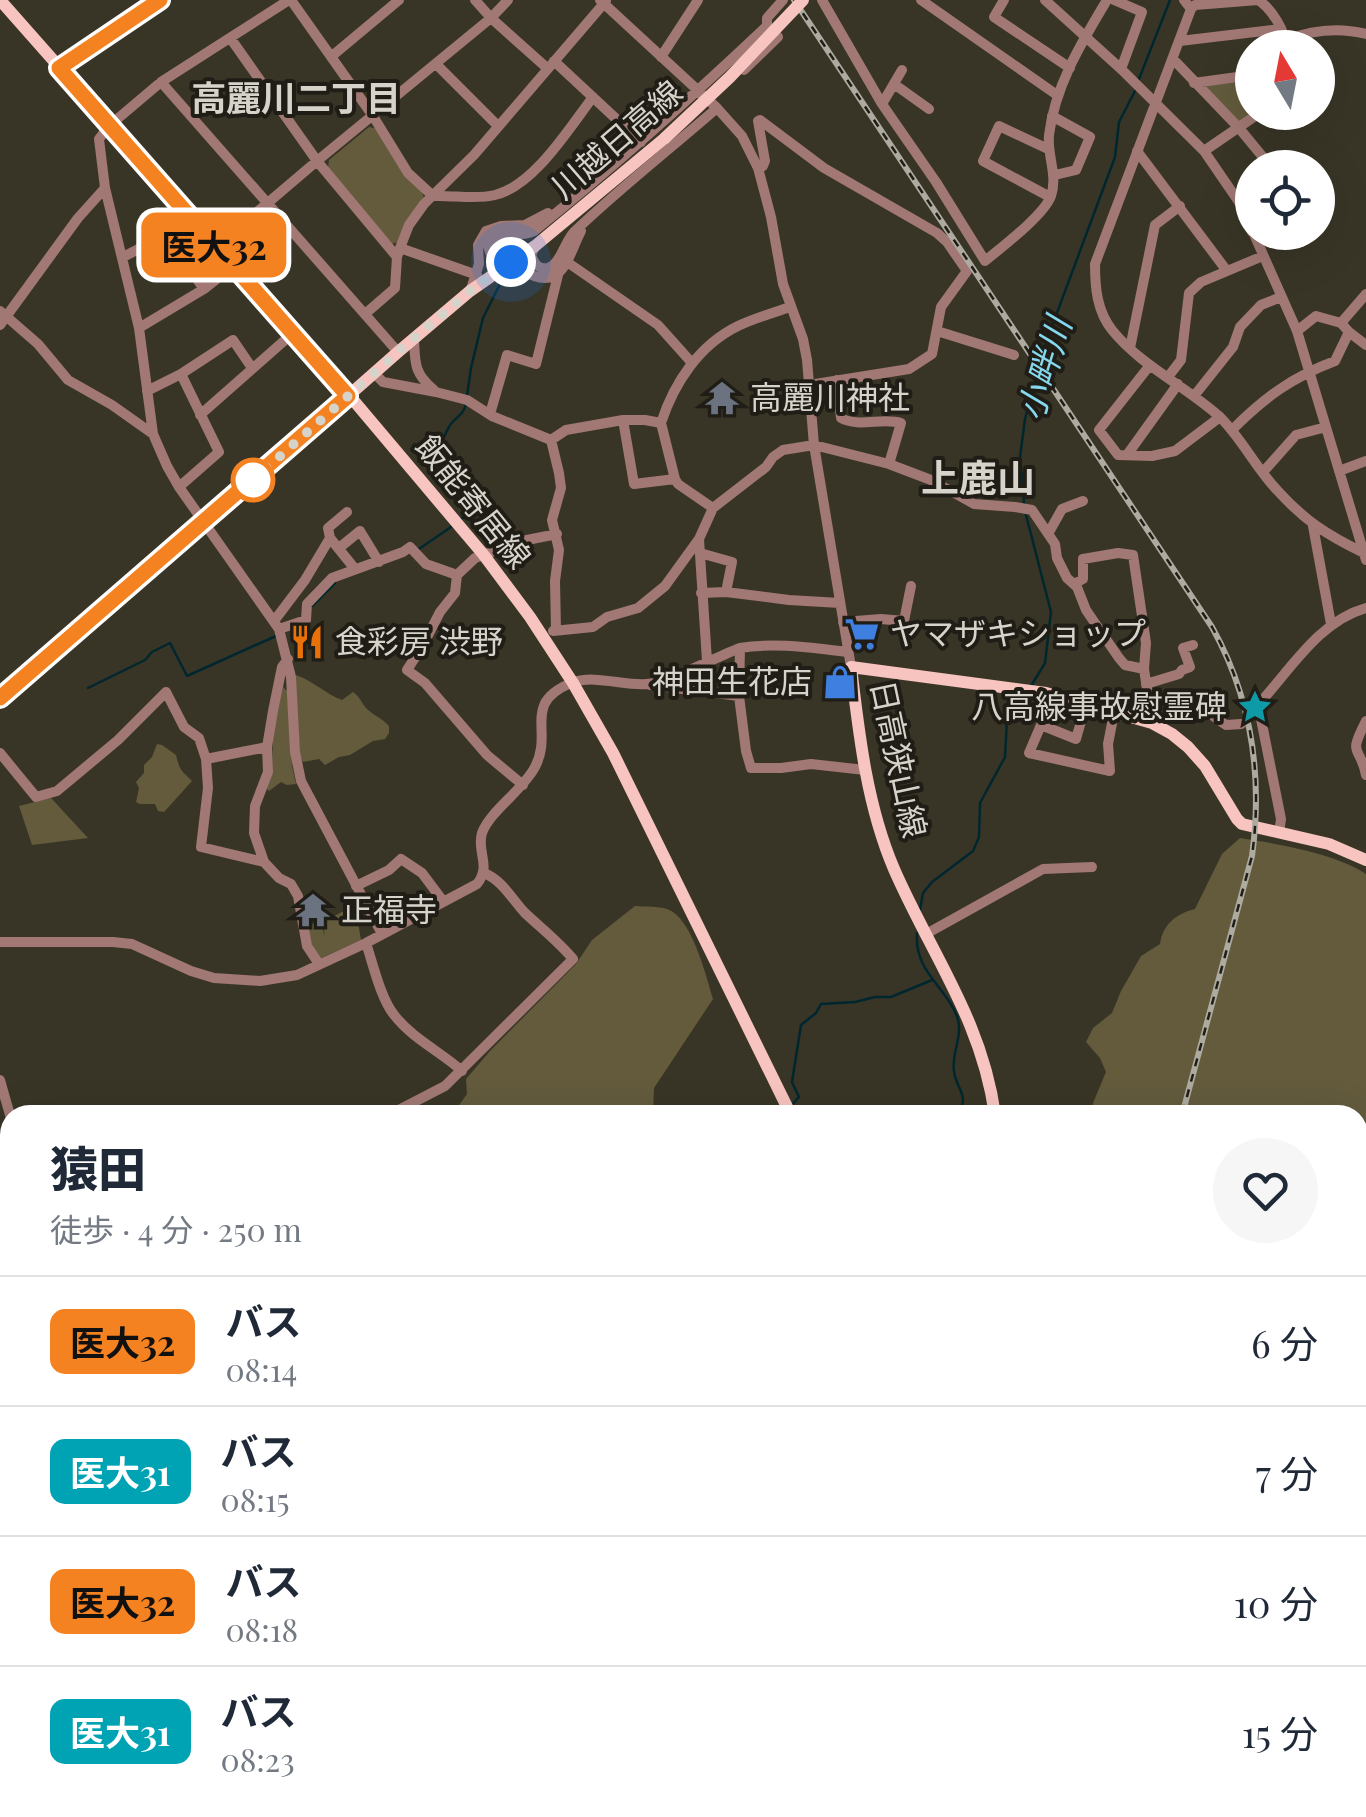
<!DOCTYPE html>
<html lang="ja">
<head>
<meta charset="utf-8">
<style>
	:root { --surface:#fff; --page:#f6f6f7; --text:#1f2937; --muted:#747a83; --line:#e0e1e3 }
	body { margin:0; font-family:"Playfair Display","Noto Sans JP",serif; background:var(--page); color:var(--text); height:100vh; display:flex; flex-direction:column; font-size:38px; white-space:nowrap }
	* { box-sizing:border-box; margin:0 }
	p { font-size:32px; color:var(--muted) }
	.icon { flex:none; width:55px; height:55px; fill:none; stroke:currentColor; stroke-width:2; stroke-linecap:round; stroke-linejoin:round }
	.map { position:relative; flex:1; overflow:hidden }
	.details { position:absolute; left:0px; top:1105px; width:1368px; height:712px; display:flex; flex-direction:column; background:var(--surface); border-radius:30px 30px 0 0; box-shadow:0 10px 40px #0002 }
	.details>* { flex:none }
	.badge { padding:0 20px; border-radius:15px; font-size:35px; line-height:65px }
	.needle { width:65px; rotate:350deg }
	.fabs { position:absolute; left:1235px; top:30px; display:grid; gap:20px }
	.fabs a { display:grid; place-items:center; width:100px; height:100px; border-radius:50%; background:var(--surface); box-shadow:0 10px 40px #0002; font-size:50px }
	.you { position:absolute; width:50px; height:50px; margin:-25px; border:8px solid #fff; border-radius:50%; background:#1a73e8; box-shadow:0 0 0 15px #1a73e833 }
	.map>.badge { position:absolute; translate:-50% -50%; box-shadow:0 0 0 5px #fff }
	.round { display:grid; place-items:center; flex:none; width:105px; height:105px; border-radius:52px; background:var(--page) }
	.overview { display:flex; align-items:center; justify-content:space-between; height:170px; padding:0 50px }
	h1 { font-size:48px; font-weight:800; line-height:75px }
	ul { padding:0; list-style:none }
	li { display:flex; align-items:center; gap:30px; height:130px; padding:0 50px; border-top:2px solid var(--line) }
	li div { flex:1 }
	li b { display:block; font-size:38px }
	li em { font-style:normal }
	li .badge { min-width:110px; font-weight:700; text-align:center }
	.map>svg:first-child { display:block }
</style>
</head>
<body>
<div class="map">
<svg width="1366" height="1817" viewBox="0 0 1366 1817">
	<rect width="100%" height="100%" fill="#393526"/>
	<!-- green -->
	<path fill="#635b3c" d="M1252 80V112L1239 122 1204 86Z
		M369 127 378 129 423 194 424 200 399 242 391 244 328 168 329 160Z
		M296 675C313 681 326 694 342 700L353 692C360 697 361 702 366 708 373 715 382 718 389 726V733L385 739 373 741 350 755 339 757 325 765 319 759 303 762 300 757 295 680Z
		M283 687 287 691 292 766 296 784 287 785 281 782 269 791 265 787 272 775 273 731Z
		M157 744 162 745 176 755C180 771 180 769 192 781L164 812 158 811 155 804H140L136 802 139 788 136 782 144 773V765L152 757Z
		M51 798 88 838 32 845 19 806Z
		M1240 838C1278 844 1334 853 1366 874V1203L1358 1204V1115H1091L1093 1103 1106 1072 1100 1058 1086 1042 1093 1028 1112 1013 1121 991 1141 956 1160 944C1163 924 1176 914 1195 909L1222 854Z
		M355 905 361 940 321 958 310 946 307 926 321 921 325 938 323 922Z
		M635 906C645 907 658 906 667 909 692 917 706 976 713 999L654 1088 653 1115H452L467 1094 466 1079 490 1051 576 964 592 940Z
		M0 1280 10 1282V1808H695L689 1817H0Z
		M1358 1280 1366 1281V1537H1358Z"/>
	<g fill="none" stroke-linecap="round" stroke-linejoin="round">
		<!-- stream -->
		<path stroke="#00272f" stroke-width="2.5" d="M1139 79 1170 0
			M467 396 471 368 483 318 503 278
			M1024 503 1020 457 1025 419 1034 385 1048 337 1115 157 1119 122 1135 91
			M1025 511 1051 612 1045 663 1031 686
			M461 519 478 507 438 446C445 439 444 435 449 427 454 417 463 417 466 404
			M416 551 451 527
			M312 606 335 583
			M88 688 145 660 152 652 170 643 187 676 276 636
			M920 910 923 893 932 882 973 851 979 837 980 803 1005 757 1007 719 1026 698
			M917 933C914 971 945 986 957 1016 964 1035 951 1053 954 1071 956 1090 971 1095 957 1115
			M791 1106 799 1097 792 1082 801 1025 816 1013 821 1004 855 1002 875 997H891L932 980
			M774 1817V1808"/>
		<!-- minor-tunnel -->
		<path stroke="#504d3f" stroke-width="10" stroke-dasharray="10 5" stroke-linecap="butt" d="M1241 724 1254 721"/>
		<!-- minor -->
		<path stroke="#a17874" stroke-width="10" d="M289 0 161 82 398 352
			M291 0 373 116 408 173 433 196C454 195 475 200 495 195 534 186 570 127 593 97
			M475 0 491 18 547 68
			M600 0 717 108 742 136 758 168 771 217 783 284 803 339 807 360 814 445 851 667
			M822 0 882 104 936 182 985 261C1002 247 1044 215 1051 196 1058 175 1047 156 1049 135 1055 85 1082 42 1107 0
			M921 0 1057 95
			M1004 0 994 17 1070 68
			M1045 0 1121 69 1204 151 1241 205 1252 232
			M1114 0 1142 12 1121 69
			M1184 0 1191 9 1195 5 1258 0C1271 8 1287 32 1285 48
			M1191 9 1095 264C1095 288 1097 311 1112 330 1141 366 1186 386 1220 417 1242 439 1256 468 1277 490 1305 521 1327 535 1364 553
			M231 39 317 161 397 257
			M1286 40C1312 30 1339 27 1366 34
			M1180 41 1281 29
			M332 56 399 0
			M661 57 698 0
			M1173 59 1239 128 1272 168
			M554 61 641 142
			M436 64 498 126
			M744 70 778 37 771 30
			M1194 83 1252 75
			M894 84 929 109
			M882 104 902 70
			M1052 116 1090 137 1076 170 1055 175
			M1048 149 999 126 983 161 1050 197
			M1137 151 1227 271
			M1204 151 1261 112
			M758 168 763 166 765 161 758 121 760 120 824 168 937 233 947 242 967 271 941 307 932 354 909 369 809 385
			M1253 232 1297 331 1366 560
			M216 247 317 161 491 18 508 0
			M535 247 531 255C534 263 538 270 548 268 561 264 565 240 575 231 620 188 670 149 717 108
			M400 248 477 275
			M123 257 166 235 204 289
			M511 262H500L492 258 488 246 491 240C504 231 520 238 534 231 615 166 692 97 767 26V18L783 0
			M567 262 658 325 692 363
			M502 271C515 269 522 271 534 276 565 287 570 251 581 231
			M471 289 479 264 478 245 486 231 501 226 525 225 548 213
			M0 311 38 344 68 380 112 405 153 434 167 466 179 487 279 629 291 677 295 752 301 781 382 934
			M365 314 395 288 397 257 400 248 409 225 424 204 474 155 606 1
			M1341 323 1366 294
			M0 325 78 218 105 188
			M139 328 204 289 233 266
			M937 331 1014 355
			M1349 332 1366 345
			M414 338C415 364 414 373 434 390
			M1130 348 1155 225 1180 206
			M1150 365 1099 430 1118 455 1152 456 1175 451 1220 417
			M374 373 383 382 436 392 467 400 492 416 551 440
			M1168 377 1181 360 1189 293 1201 282 1263 256
			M837 380 841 418C859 428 882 417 901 423L889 464
			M147 391 181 374 233 340 252 368
			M1194 396 1233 347 1240 327 1261 305 1281 297
			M490 414 507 355 536 364 558 275
			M200 415 293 333
			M623 420 634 484 675 479
			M661 423C674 383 699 345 738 326 755 318 773 313 790 307
			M1232 430C1264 398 1292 377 1335 361L1349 332 1341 323 1316 316 1297 331
			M153 434 139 328 105 188 99 139 109 126 161 82
			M1127 455 1178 384
			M1339 471 1366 461
			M1263 472 1296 435 1326 427
			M179 487 219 452 181 374
			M347 512 328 528 330 538 355 569
			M1313 526 1331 624
			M1048 534 1062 509 1083 501
			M339 548 360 531 379 562
			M700 553 732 562 726 592
			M1074 584 1083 579V559L1118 553 1133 555 1146 643 1144 669
			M701 593 726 592 789 600 840 603
			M274 621 305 580 330 538
			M843 622 881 619 904 621 911 586
			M279 629 306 620 307 604 332 578 403 552 410 547 426 564 457 575
			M556 630 555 581 559 550 552 520 561 488 559 473 551 440 566 430 623 420H645L661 423 675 479 678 484 713 508
			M553 631 593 627 607 617 638 608 665 586 699 539
			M288 659 282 667 273 711 267 747 268 772 255 806 254 833 264 862 279 878 291 884 298 896 307 946 319 964
			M707 661 699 539 713 508 766 467 773 457 783 450 814 445 889 464 931 480 974 504 1015 507 1032 510 1055 544 1057 558 1067 578 1077 587 1086 610 1119 658 1125 665 1144 669 1152 723
			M1146 684 1179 674 1182 670 1190 667 1183 648 1193 645
			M650 685 739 696 746 751 751 768H781L811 764 865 770
			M739 696 740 648
			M1086 704 1076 739 1041 725 1029 753 1110 771 1108 744 1114 713
			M1366 721C1347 758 1360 744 1366 775
			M1158 726 1165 715 1197 705 1226 725 1241 724
			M0 753 36 797 57 791 118 740 166 692 184 727 199 738 206 759 208 788 201 847 264 862
			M206 759 267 747
			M523 785 487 755 425 683 407 670 423 645 440 612 455 593 457 575 475 558 522 541 557 534
			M1279 833 1281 819 1261 719V706L1265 697C1294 664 1322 620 1366 608
			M356 886 389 870 401 859 422 873 443 901
			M926 934 1043 869 1092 867
			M0 942H113L132 944 191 971 214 978 260 981 297 975 366 943 477 884C492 865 476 852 482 833 490 811 523 790 535 767 554 731 521 704 571 683 595 674 623 686 647 684 670 682 716 657 740 648 776 642 812 648 848 652
			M366 943C373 964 381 1000 395 1016 413 1039 441 1052 462 1071
			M0 1080 10 1115
			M389 1115 445 1086 573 959C559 942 541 928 525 913 512 899 502 880 484 873
			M0 1262H10"/>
		<!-- major -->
		<path stroke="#f7c4bf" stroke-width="12" d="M0 0 349 395 483 554 530 617 573 683 613 753 791 1115
			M59 68 160 0
			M0 697 204 523 398 352 470 291 535 246 665 138
			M995 1115C982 1020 931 954 894 869 867 806 859 735 851 667L1046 693 1152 723 1172 734 1188 747 1205 766 1237 819 1242 824 1329 844 1366 860
			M1002 1817 1003 1808"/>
		<!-- rail casing -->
		<g stroke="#adaba0" stroke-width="6">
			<path id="rail" d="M794 0 1212 627C1252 699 1263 775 1252 856L1182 1115
				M1040 1817 1042 1808"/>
		</g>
		<!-- rail -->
		<use href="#rail" stroke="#1f1d16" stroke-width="2.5" stroke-dasharray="8" stroke-linecap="butt"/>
		<!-- major-bridge -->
		<path stroke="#f7c4bf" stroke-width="12" d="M665 138 730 77 803 0"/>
	</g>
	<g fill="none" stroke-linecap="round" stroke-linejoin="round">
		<!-- line casing -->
		<g stroke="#fff" stroke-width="22">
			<path id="line" d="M0 698 348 396 59 68 160 0"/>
		</g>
		<!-- line -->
		<use href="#line" stroke="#f58220" stroke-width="15"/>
		<!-- walk -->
		<path stroke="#d5d3ca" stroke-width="10" stroke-dasharray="0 18" d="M253 480 398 352 470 291 511 262"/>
	</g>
	<!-- icons -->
	<defs>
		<g id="temple-bare" transform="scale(2.7)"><path d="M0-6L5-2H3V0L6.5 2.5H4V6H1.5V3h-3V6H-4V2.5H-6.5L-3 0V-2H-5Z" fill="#6b7280" stroke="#1f1d16" stroke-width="2.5" paint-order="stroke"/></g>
		<g id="supermarket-bare" transform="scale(2.7)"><path d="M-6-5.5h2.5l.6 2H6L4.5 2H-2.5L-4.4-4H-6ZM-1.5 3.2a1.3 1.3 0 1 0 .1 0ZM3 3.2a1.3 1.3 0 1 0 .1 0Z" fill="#3f7fe0" stroke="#1f1d16" stroke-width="2.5" paint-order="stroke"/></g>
		<g id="restaurant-bare" transform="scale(2.7)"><path d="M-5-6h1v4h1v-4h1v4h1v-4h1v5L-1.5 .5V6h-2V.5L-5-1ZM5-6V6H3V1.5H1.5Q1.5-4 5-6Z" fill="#e8710a" stroke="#1f1d16" stroke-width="2.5" paint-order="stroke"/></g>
		<g id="shop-bare" transform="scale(2.7)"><path d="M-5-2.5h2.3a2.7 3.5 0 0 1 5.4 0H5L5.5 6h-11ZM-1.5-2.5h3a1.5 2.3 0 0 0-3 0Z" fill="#3f7fe0" stroke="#1f1d16" stroke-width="2.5" paint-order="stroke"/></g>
		<g id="sight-bare" transform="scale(2.7)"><path d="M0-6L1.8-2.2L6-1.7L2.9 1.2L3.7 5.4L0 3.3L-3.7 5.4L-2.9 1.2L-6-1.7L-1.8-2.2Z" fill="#0f9aa8" stroke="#1f1d16" stroke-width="2.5" paint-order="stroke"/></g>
	</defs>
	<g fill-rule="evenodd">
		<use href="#temple-bare" x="722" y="398"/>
		<use href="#supermarket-bare" x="862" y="634"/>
		<use href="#restaurant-bare" x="307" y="642"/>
		<use href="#shop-bare" x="840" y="682"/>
		<use href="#sight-bare" x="1255" y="707"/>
		<use href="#temple-bare" x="313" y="910"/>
	</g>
	<!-- markers -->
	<circle fill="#fff" stroke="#f58220" stroke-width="5" cx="253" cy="480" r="20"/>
	<g text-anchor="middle" stroke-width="8" stroke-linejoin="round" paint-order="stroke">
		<!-- street labels -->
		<g font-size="32" fill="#d5d3ca" stroke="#1f1d16">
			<text transform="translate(617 140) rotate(-41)" y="11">川越日高線</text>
			<text transform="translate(473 502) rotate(51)" y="11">飯能寄居線</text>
			<text transform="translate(898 759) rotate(78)" y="11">日高狭山線</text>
		</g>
		<!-- poi labels -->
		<g font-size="32" fill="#d5d3ca" stroke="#1f1d16" text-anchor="start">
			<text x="750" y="409">高麗川神社</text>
			<text x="890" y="645">ヤマザキショップ</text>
			<text x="335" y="653">食彩房 渋野</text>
			<text x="812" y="693" text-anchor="end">神田生花店</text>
			<text x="1227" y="718" text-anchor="end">八高線事故慰霊碑</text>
			<text x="341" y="921">正福寺</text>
		</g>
		<!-- neighbourhood labels -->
		<g font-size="35" font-weight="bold" fill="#d5d3ca" stroke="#1f1d16">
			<text x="296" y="111">高麗川二丁目</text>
		</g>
		<!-- water labels -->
		<g font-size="35" font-style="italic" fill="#85d8ee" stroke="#1f1d16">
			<text transform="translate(1045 369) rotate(-73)" y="12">小畔川</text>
		</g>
		<!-- quarter labels -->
		<g font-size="38" font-weight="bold" fill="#d5d3ca" stroke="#1f1d16">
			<text x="978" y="492">上鹿山</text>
		</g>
	</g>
</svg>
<div class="fabs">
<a><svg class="needle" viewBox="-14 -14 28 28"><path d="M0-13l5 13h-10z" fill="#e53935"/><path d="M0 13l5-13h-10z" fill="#747a83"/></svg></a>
<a><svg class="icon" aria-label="locate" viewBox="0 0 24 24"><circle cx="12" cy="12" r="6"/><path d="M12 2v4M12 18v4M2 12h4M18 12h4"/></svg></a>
</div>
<div class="you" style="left:511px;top:262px"></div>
<b class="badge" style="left:214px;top:245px;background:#f58220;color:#111">医大32</b>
<section class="details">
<div class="overview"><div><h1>猿田</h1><p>徒歩 · 4 分 · 250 m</p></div><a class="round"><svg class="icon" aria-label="heart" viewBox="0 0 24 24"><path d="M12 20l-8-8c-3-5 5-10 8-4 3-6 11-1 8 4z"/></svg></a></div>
<ul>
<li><span class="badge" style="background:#f58220;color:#111">医大32</span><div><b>バス</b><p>08:14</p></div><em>6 分</em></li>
<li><span class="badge" style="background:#00a3b4;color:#fff">医大31</span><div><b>バス</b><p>08:15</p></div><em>7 分</em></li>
<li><span class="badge" style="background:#f58220;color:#111">医大32</span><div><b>バス</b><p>08:18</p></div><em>10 分</em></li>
<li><span class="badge" style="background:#00a3b4;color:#fff">医大31</span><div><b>バス</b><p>08:23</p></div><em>15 分</em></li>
</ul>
</section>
</div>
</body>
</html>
